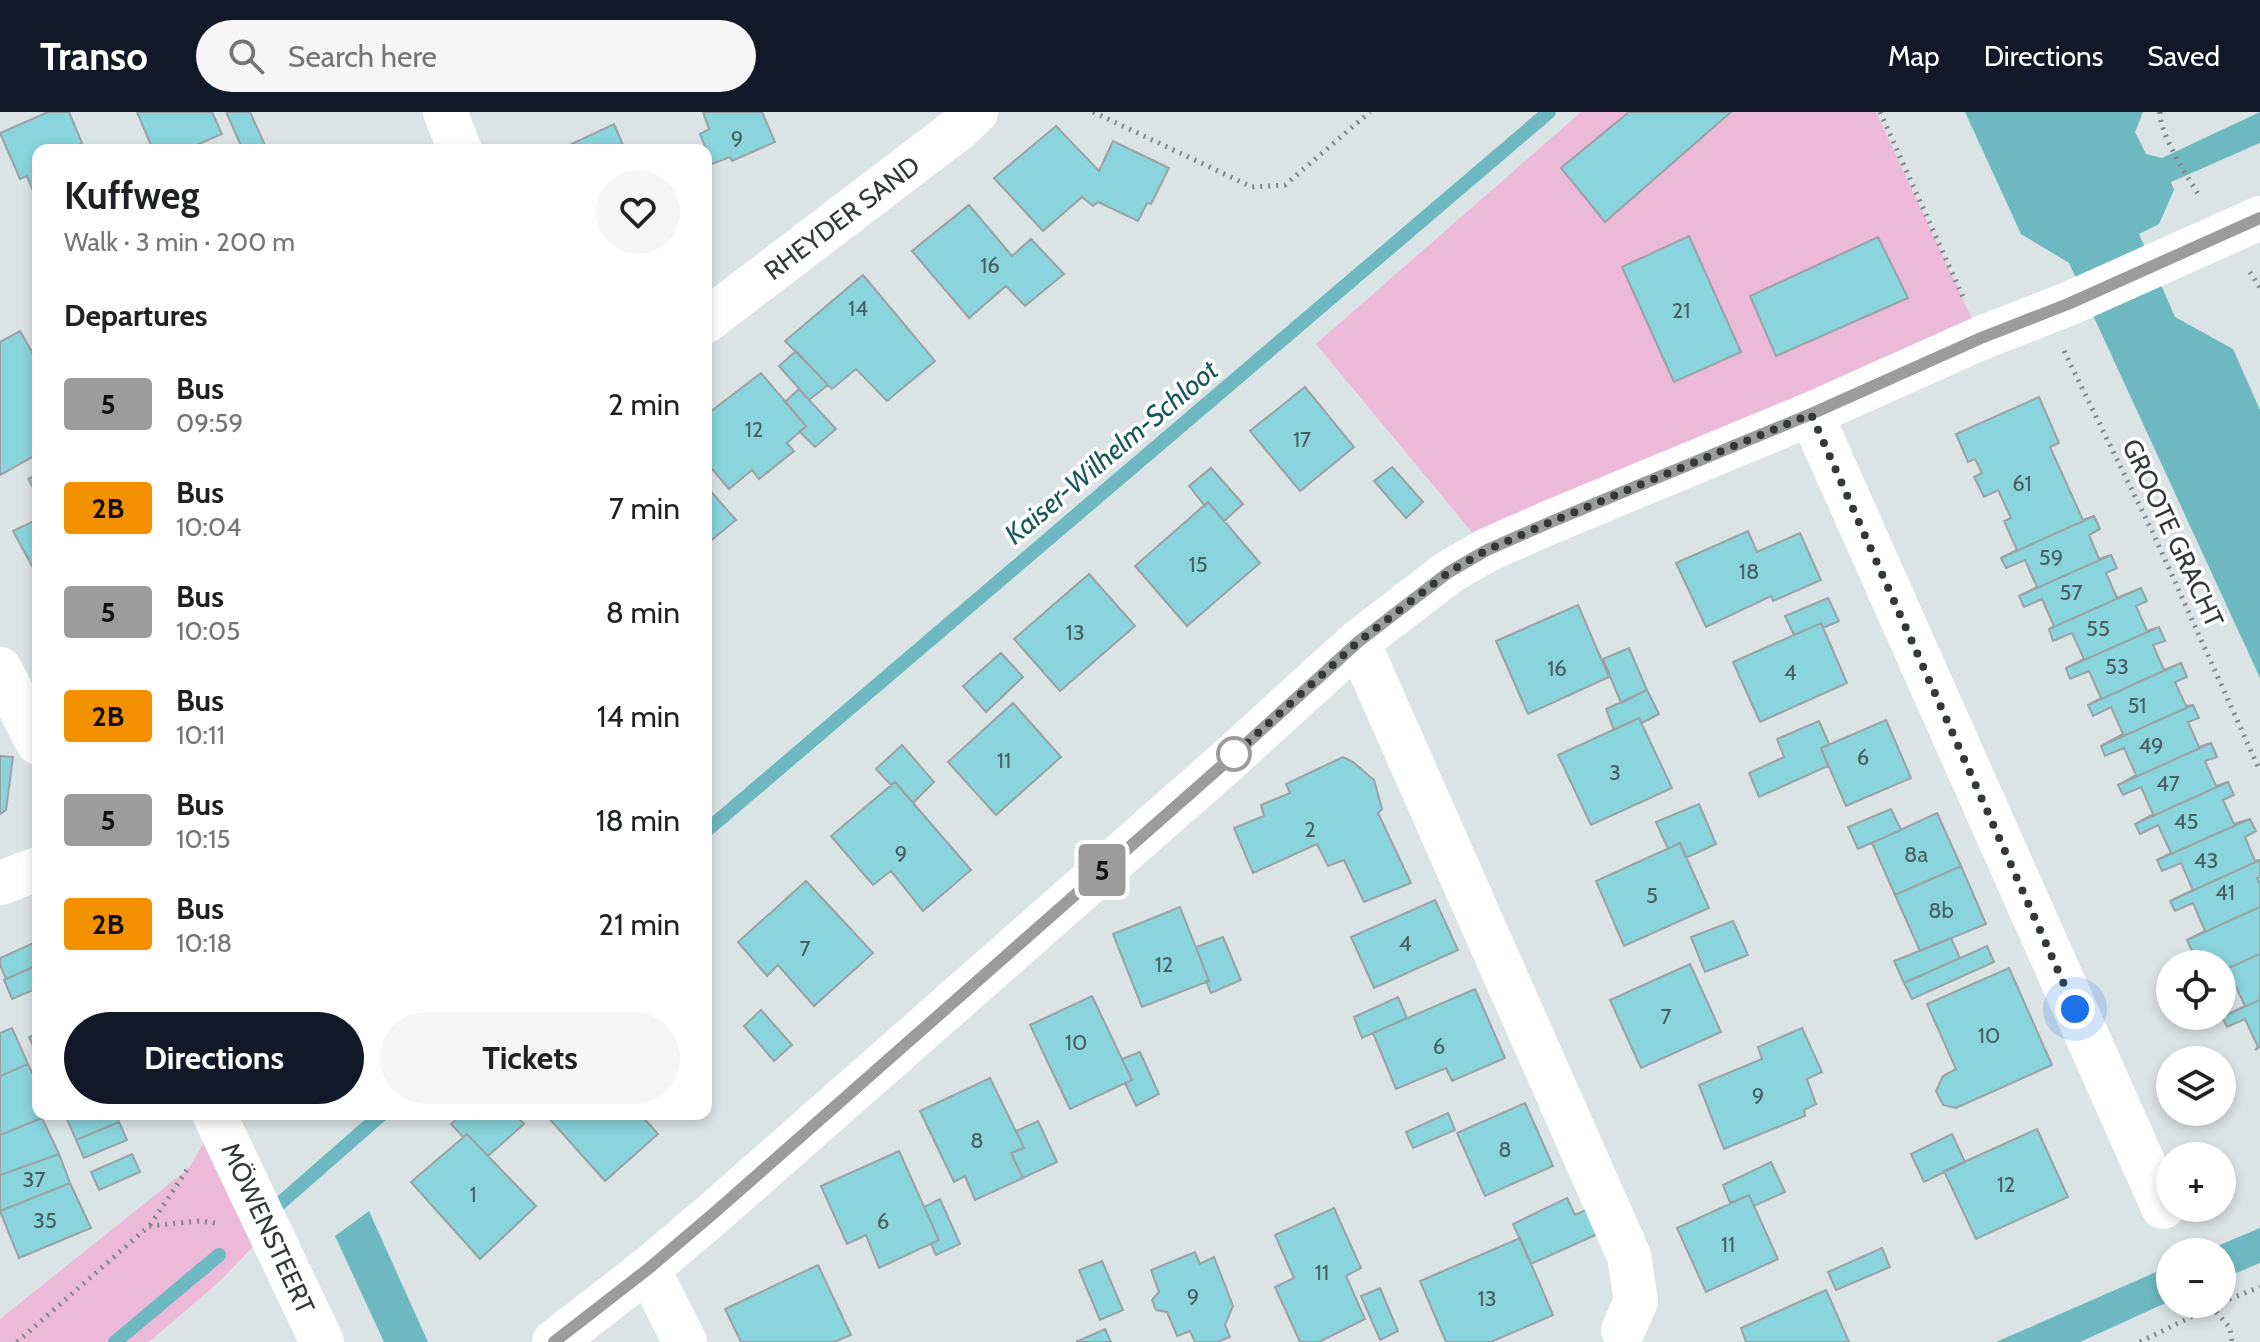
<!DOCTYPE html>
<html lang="en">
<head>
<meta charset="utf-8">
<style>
	:root { --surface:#fff; --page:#f6f6f6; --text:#202124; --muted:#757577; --accent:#111827 }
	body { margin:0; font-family:Cabin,sans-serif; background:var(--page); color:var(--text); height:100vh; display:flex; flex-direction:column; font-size:30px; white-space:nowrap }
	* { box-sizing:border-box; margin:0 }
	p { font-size:26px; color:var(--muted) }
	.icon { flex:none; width:44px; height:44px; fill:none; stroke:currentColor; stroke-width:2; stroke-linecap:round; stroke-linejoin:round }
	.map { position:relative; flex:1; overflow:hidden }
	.details { position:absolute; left:32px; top:32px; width:680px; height:976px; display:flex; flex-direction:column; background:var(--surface); border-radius:16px; box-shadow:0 4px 12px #0003 }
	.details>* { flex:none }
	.badge { padding:0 16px; border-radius:6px; font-size:28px; line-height:52px }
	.fabs { position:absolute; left:2156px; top:838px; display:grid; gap:16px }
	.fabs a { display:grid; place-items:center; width:80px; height:80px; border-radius:50%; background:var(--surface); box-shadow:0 4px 12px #0003; font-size:40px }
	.you { position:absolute; width:40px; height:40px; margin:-20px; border:6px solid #fff; border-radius:50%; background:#1a73e8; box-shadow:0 0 0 12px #1a73e833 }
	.map>.badge { position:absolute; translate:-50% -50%; box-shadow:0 0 0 4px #fff }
	h2 { padding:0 32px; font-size:30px; line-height:72px }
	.round { display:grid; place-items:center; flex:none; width:84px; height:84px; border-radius:42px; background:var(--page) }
	.headline { display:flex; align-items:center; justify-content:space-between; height:136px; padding:0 32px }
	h1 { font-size:38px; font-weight:700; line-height:60px }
	.button { display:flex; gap:16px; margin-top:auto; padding:16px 32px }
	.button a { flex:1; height:92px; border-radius:48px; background:var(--accent); color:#fff; font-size:32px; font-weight:700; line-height:92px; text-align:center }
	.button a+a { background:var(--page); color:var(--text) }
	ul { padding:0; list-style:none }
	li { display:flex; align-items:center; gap:24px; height:104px; padding:0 32px }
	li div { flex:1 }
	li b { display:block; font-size:30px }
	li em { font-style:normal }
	li .badge { min-width:88px; font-weight:700; text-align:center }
	header { display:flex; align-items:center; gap:48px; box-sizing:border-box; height:112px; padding:0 40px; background:var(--accent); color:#fff }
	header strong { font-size:38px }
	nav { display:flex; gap:44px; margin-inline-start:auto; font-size:28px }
	.search { width:560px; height:72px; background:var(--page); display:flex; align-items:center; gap:20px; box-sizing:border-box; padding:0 28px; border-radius:44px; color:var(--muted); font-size:30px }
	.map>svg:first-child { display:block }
</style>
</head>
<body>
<header>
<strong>Transo</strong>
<div class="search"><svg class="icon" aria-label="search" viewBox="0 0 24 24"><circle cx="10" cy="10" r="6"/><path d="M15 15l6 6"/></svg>Search here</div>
<nav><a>Map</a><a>Directions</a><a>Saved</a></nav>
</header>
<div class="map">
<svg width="2260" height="1230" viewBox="0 0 2260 1230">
	<rect width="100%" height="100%" fill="#dbe4e5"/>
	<!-- green -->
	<path fill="#ecb9d9" d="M1581 0H1876L1981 226 1487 438 1316 232Z
		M217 1009 269 1118 220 1169 149 1230H0V1207L189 1056Z"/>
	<!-- water -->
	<path fill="#6eb8c1" d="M1965 0H2143L2135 20 2146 42 2162 46 2260 0V31L2171 70 2174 78 2159 112 2139 122 2175 205 2233 237 2260 298V566L2069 151 2021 122Z
		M369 1099 428 1230H384L335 1124Z
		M2260 1116V1151L2222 1167V1140H2203Z
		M2170 1154V1189L2080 1230H1996Z"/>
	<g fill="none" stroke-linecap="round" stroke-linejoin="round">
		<!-- stream -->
		<path stroke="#6eb8c1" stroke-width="14" d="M706 719 1549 0
			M277 1094 382 1002
			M115 1230 219 1143"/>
	</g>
	<!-- building -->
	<path fill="#89d4dd" stroke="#9aa2a3" stroke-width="2" d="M48 0H69L82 31 79 33 81 38H38V91L27 64 20 67 0 21Z
		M137 0H212L222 22 185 38H153Z
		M226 0H250L265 33 254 38H243Z
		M703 0H762L775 30 732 49 730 45 712 52 700 22 709 17Z
		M1629 0H1731L1605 110 1561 56Z
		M614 12 625 38H559Z
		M1056 14 1099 59 1113 29 1169 56 1151 92 1147 91 1138 109 1098 90 1093 94 1082 85 1043 119 994 66Z
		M969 93 1012 144 1031 127 1064 162 1025 194 1006 174 969 206 912 139Z
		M1689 124 1741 240 1674 270 1622 155Z
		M1878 125 1908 186 1776 244 1750 184Z
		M863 163 935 249 887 289 856 257 832 277 785 229Z
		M20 219 38 250V342L0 363V230Z
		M796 239 828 273 809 288 779 254Z
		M761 261 806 314 787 331 794 339 759 367 752 358 729 377 706 350V303Z
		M1305 275 1354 335 1300 379 1250 319Z
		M799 277 836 317 815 335 800 320 806 314 785 290Z
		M2039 285 2059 331 2050 335 2083 408 2094 404 2001 446 2017 438 2004 409 2011 406 1998 378 1984 385 1974 365 1982 361 1975 347 1968 350 1956 322Z
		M1392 355 1423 390 1406 406 1374 369Z
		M1211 356 1243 392 1224 409 1208 390 1205 394 1189 374Z
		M38 362V384L28 367Z
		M706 374 736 408 708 431 706 428V410L709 408 706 405Z
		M1208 390 1260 451 1187 514 1135 454Z
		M2094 404 2100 417 2089 423 2099 447 2111 443 2019 484 2037 475 2025 448 2006 456 2001 446Z
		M38 407V465L13 419Z
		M1748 419 1757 440 1800 421 1821 468 1773 489 1771 484 1706 515 1676 451Z
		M2111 443 2117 456 2106 461 2117 486 2141 476 2049 517 2054 514 2042 487 2024 495 2019 484Z
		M1089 462 1135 514 1060 579 1014 527Z
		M2141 476 2147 489 2136 494 2147 519 2159 515 2066 556 2084 547 2072 521 2053 529 2049 517Z
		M1828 486 1839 509 1823 516 1821 511 1794 523 1785 504Z
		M1578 493 1609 565 1528 602 1496 529Z
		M1821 511 1847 571 1760 610 1733 550Z
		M2159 515 2165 529 2153 533 2164 558 2181 551 2088 593 2101 586 2089 559 2070 567 2066 556Z
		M1629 536 1647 578 1621 591 1603 547Z
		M1001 541 1023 565 986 600 963 574Z
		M2181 551 2187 565 2175 570 2186 594 2193 593 2101 634 2123 622 2111 595 2093 604 2088 593Z
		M1647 578 1659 602 1642 611 1639 606 1614 618 1606 597Z
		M1013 591 1061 645 996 703 948 650Z
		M2193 593 2199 606 2188 610 2199 635 2211 631 2118 673 2136 663 2124 636 2105 644 2101 634Z
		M1639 606 1672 676 1591 713 1558 643Z
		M1886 608 1911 666 1846 694 1821 636Z
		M1819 609 1829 632 1821 636 1828 654 1759 685 1749 661 1784 645 1777 627Z
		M2211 631 2217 645 2205 649 2216 674 2228 670 2135 712 2153 702 2141 675 2123 683 2118 673Z
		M902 633 934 670 913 691 895 670 891 673 876 657Z
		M0 644 13 645 6 698 0 702Z
		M1343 645 1353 650 1374 668 1382 697 1378 701 1411 771 1364 790 1344 748 1328 754 1317 732 1253 761 1234 716 1264 704 1261 693 1290 681 1286 672Z
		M895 670 971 758 923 799 891 759 873 773 831 724Z
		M2228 670 2234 683 2223 688 2234 712 2250 707 2157 748 2171 741 2158 713 2140 722 2135 712Z
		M1699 692 1716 732 1686 746 1680 731 1668 737 1656 710Z
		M1891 697 1901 718 1858 737 1848 715Z
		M1937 701 1961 754 1895 783 1872 731Z
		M2250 707 2256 719 2245 725 2255 749 2260 748 2170 789 2193 778 2181 751 2162 759 2157 748Z
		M1680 731 1709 796 1624 834 1596 769Z
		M2260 748V765L2257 766 2260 772V795L2187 828 2205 819 2193 791 2175 799 2170 789Z
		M1961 754 1986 812 1920 839 1895 783Z
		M806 769 873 841 814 894 778 853 767 864 738 830Z
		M1435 788 1458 838 1374 876 1351 825Z
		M1180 795 1209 869 1142 895 1113 822Z
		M2260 795V842L2222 859V852H2198L2187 828Z
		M1733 809 1748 843 1705 860 1691 825Z
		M1223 825 1241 868 1211 881 1206 869H1209L1196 835Z
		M1951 826 1960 846 1904 871 1894 849Z
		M38 829V853L6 867 0 853V846Z
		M1987 834 1994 850 1912 887 1904 871Z
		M2260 842V888L2222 905 2245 894 2232 866 2222 871V859Z
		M1690 852 1721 920 1641 956 1610 888Z
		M38 853V876L12 887 4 868Z
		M2009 856 2052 953 1956 996 1943 993 1936 979 1943 964 1956 957 1927 892Z
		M1475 877 1505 946 1452 969 1446 956 1396 977 1373 921Z
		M1092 884 1132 968 1070 997 1030 913Z
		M1398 885 1407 906 1362 926 1354 905Z
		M2260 888V935L2255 938 2258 935 2245 907 2227 915 2222 905Z
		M761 898 792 933 774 949 744 914Z
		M12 916 28 952 0 964V921Z
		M1802 916 1822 960 1807 967 1816 992 1804 998 1805 1004 1724 1037 1699 973 1762 947 1758 935Z
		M38 921V945L29 925Z
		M1140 940 1159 982 1136 994 1125 971 1132 968 1122 947Z
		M28 952 38 973V1002L49 1003 0 1023V964Z
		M990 966 1024 1036 1011 1041 1023 1066 975 1088 965 1064 954 1070 920 999Z
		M1525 991 1553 1054 1485 1084 1457 1021Z
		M1448 1001 1455 1018 1413 1036 1406 1020Z
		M79 1002H115L119 1010 76 1028 67 1007Z
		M462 1002H515L524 1012 488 1044 467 1022 463 1025 451 1012Z
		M545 1002H640L658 1022 605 1069Z
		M42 1006 59 1042 0 1063V1023Z
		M1038 1009 1057 1050 1023 1066 1011 1041 1024 1036 1016 1019Z
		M119 1010 127 1028 84 1046 76 1028Z
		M2037 1017 2068 1085 1976 1127 1944 1059Z
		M467 1022 536 1094 480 1147 411 1070Z
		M1952 1022 1965 1050 1924 1070 1911 1042Z
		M899 1039 939 1128 879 1156 866 1123 847 1132 821 1074Z
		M59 1042 70 1071 0 1099V1063Z
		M132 1042 140 1060 99 1078 91 1060Z
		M1771 1050 1785 1080 1754 1094 1749 1083 1730 1091 1723 1073Z
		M70 1071 91 1116 19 1146 0 1099Z
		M1749 1083 1778 1147 1706 1180 1677 1116Z
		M1567 1086 1575 1103 1588 1097 1600 1121 1531 1152 1513 1112Z
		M940 1087 960 1132 936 1143 931 1132 939 1128 924 1095Z
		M1334 1096 1361 1156 1346 1164 1365 1207 1319 1230H1300L1275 1175 1294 1166 1275 1123Z
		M1520 1126 1553 1203 1491 1230H1446L1420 1169Z
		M1882 1136 1890 1155 1836 1178 1828 1160Z
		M1195 1140 1200 1152 1214 1145 1233 1194 1225 1213 1230 1225 1217 1230H1195L1190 1219 1177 1224 1167 1200 1156 1198 1152 1188 1159 1180 1151 1158Z
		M1102 1149 1123 1198 1100 1208 1079 1158Z
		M818 1153 851 1223 834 1230H741L725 1197Z
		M1380 1176 1398 1219 1380 1228 1361 1184Z
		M1826 1178 1849 1230H1746L1741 1216Z
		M1105 1217 1111 1230H1076Z"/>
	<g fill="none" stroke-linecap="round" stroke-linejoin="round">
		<!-- path -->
		<path stroke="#828889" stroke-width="5" stroke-dasharray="2 6" stroke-linecap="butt" d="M1093 0 1252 75 1285 73 1370 0
			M1880 0 1963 185
			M2160 0C2159 21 2188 66 2200 85
			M2250 160 2260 176
			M2064 239 2153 421 2260 659
			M150 1113 189 1055
			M2222 1190 2260 1175
			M2211 1194 2230 1216 2232 1230
			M17 1230 149 1114 199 1109 216 1111
			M2140 1230 2217 1192"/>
		<!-- minor -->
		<path stroke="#fff" stroke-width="44" d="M445 0 460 38
			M706 209 958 17 976 0
			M1811 302 2163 1095
			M1358 530 1629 1144 1636 1189 1623 1218
			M0 557 38 631
			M0 771 38 757
			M214 1002 322 1230
			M648 1157 685 1230
			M554 1230 648 1157 714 1101 1225 651 1358 530 1449 460 1487 438 1553 409 1811 302 1981 226 2068 192 2260 106"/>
	</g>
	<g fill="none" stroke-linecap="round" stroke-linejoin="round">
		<!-- line casing -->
		<g stroke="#fff" stroke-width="18">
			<path id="line" d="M554 1230 648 1157 714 1101 1225 651 1358 530 1449 460 1487 438 1553 409 1811 302 1981 226 2068 192 2260 106"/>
		</g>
		<!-- line -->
		<use href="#line" stroke="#9c9c9d" stroke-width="12"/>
		<!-- walk -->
		<path stroke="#343838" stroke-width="8" stroke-dasharray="0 14.4" d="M1234 642 1225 651 1358 530 1449 460 1487 438 1553 409 1811 302 2075 897"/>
	</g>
	<!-- markers -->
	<circle fill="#fff" stroke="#9c9c9d" stroke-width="4" cx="1234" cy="642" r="16"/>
	<g text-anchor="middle" stroke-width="7" stroke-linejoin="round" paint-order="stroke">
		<!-- number labels -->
		<g font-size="22" fill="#495f61">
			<text x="737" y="34">9</text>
			<text x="990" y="161">16</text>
			<text x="858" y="204">14</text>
			<text x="1681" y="206">21</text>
			<text x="754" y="325">12</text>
			<text x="1302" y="335">17</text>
			<text x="2022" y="379">61</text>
			<text x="2051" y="453">59</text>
			<text x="1198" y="460">15</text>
			<text x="1749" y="467">18</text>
			<text x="2071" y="488">57</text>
			<text x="2098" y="524">55</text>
			<text x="1075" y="528">13</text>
			<text x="2117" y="562">53</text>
			<text x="1557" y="564">16</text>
			<text x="1790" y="568">4</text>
			<text x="2137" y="601">51</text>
			<text x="2151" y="641">49</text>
			<text x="1863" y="653">6</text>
			<text x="1004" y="656">11</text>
			<text x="1615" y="668">3</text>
			<text x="2168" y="679">47</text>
			<text x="2186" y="717">45</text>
			<text x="1310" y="725">2</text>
			<text x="901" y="749">9</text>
			<text x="1916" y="750">8a</text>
			<text x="2206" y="756">43</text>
			<text x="2225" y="788">41</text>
			<text x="1652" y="791">5</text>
			<text x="1941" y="806">8b</text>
			<text x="1405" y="839">4</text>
			<text x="805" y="844">7</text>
			<text x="1164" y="860">12</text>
			<text x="1666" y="912">7</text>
			<text x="1989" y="931">10</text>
			<text x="1076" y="938">10</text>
			<text x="1439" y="942">6</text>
			<text x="1758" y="991">9</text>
			<text x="977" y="1036">8</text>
			<text x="1505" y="1045">8</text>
			<text x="34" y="1075">37</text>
			<text x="2006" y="1080">12</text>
			<text x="473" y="1090">1</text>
			<text x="45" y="1116">35</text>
			<text x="883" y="1117">6</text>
			<text x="1728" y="1140">11</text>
			<text x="1322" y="1168">11</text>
			<text x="1193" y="1192">9</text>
			<text x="1487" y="1194">13</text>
		</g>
		<!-- street labels -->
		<g font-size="26" fill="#343838" stroke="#fff">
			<text transform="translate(842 106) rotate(-37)" y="9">RHEYDER SAND</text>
			<text transform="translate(2173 421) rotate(65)" y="9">GROOTE GRACHT</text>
			<text transform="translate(268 1116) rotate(65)" y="9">MÖWENSTEERT</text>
		</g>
		<!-- water labels -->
		<g font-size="28" font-style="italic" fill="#17575e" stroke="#fff">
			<text transform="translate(1111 340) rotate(-40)" y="10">Kaiser-Wilhelm-Schloot</text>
		</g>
	</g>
</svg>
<div class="fabs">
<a><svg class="icon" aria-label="locate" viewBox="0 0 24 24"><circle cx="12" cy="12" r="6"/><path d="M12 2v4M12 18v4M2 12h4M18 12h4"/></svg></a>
<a><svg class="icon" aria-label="layers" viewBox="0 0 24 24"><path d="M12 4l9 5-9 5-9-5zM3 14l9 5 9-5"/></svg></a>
<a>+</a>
<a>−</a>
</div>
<div class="you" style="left:2075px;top:897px"></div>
<b class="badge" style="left:1102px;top:758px;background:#9c9c9d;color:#111">5</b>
<section class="details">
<div class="headline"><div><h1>Kuffweg</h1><p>Walk · 3 min · 200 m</p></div><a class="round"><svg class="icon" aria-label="heart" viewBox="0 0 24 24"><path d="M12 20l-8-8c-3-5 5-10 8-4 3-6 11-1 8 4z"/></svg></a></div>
<h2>Departures</h2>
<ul>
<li><span class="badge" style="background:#9c9c9d;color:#111">5</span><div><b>Bus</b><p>09:59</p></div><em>2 min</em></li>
<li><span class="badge" style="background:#f39100;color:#111">2B</span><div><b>Bus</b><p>10:04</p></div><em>7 min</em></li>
<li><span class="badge" style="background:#9c9c9d;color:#111">5</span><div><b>Bus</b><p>10:05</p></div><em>8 min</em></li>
<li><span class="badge" style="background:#f39100;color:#111">2B</span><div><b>Bus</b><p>10:11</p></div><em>14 min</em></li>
<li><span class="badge" style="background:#9c9c9d;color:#111">5</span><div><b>Bus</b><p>10:15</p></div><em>18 min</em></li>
<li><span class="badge" style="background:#f39100;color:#111">2B</span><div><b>Bus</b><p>10:18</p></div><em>21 min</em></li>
</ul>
<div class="button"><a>Directions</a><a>Tickets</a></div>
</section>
</div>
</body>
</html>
